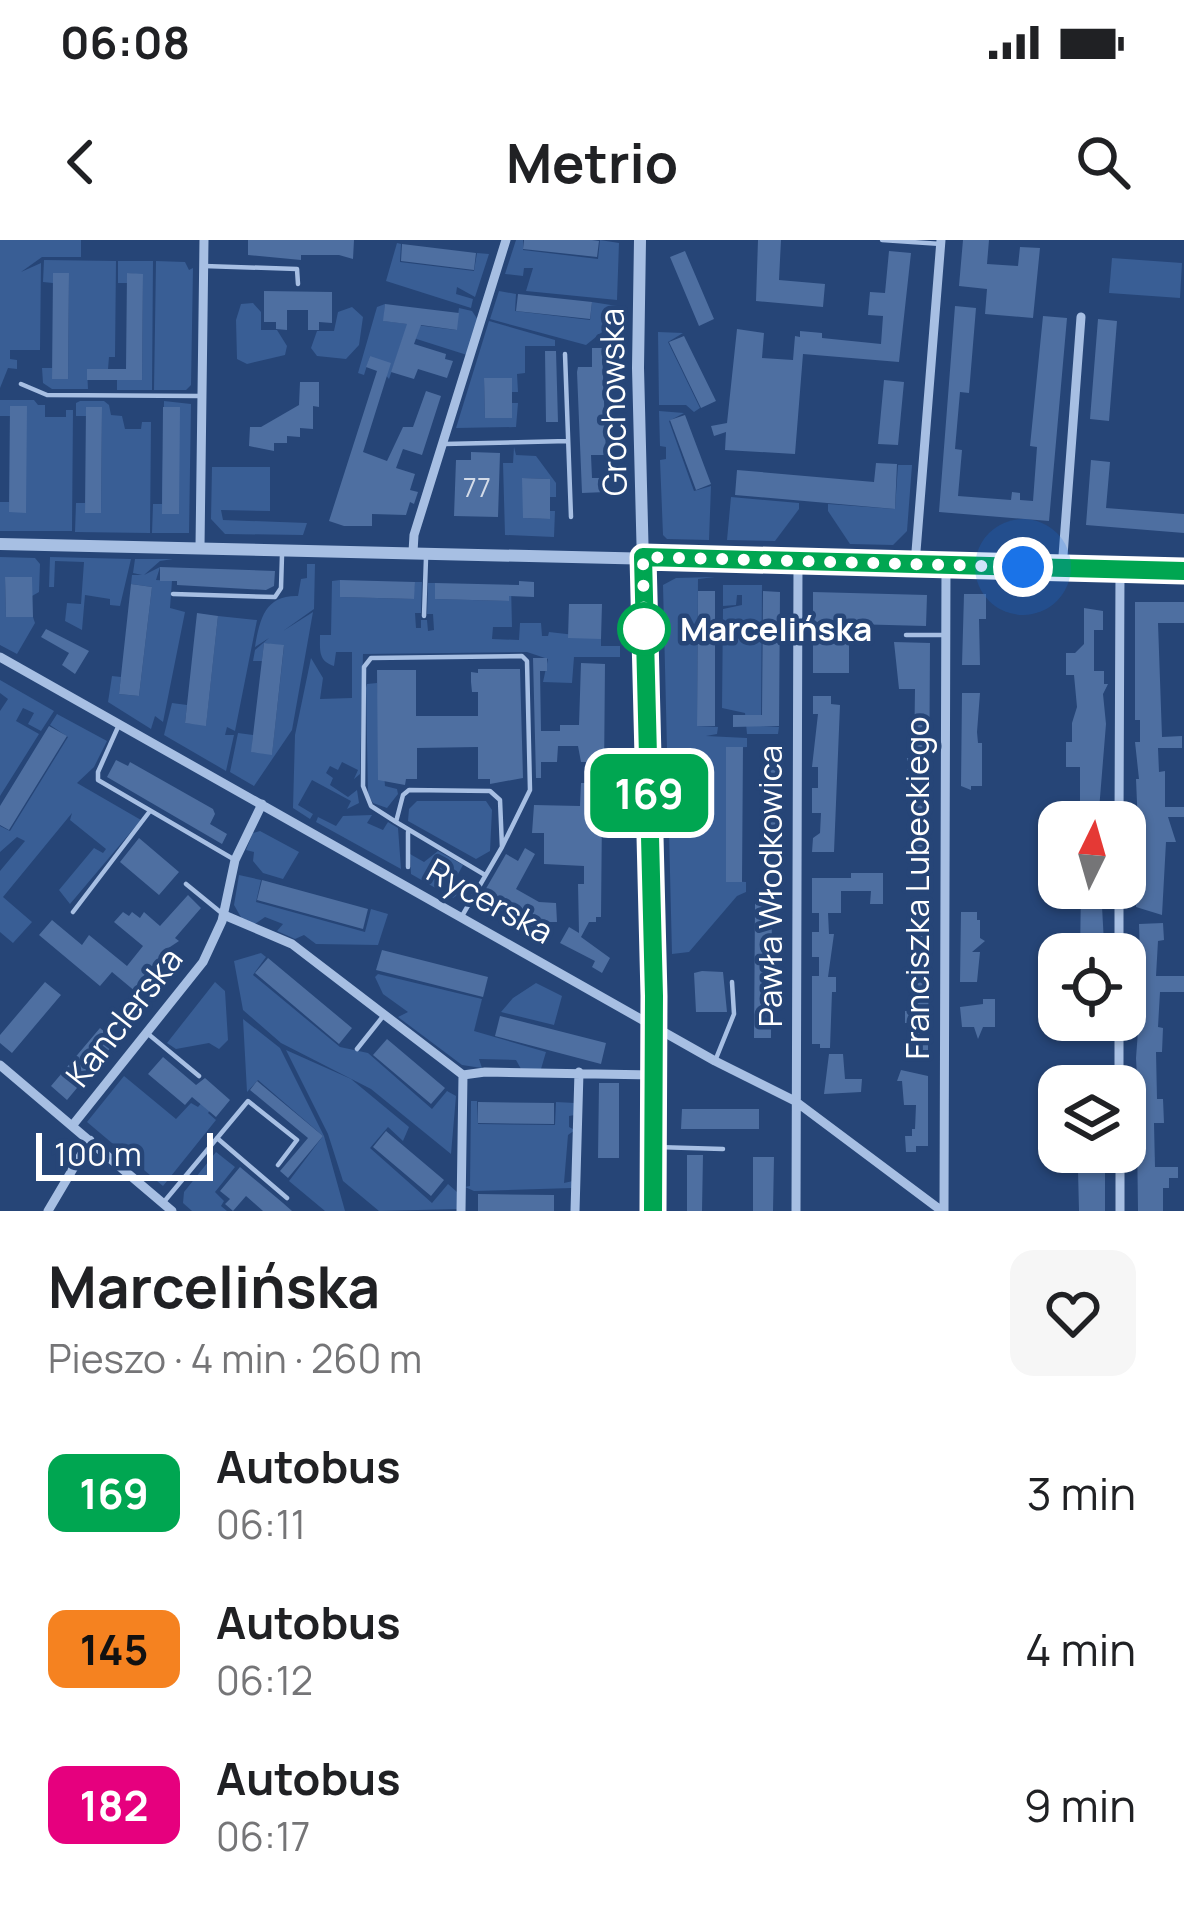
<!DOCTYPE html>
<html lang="pl">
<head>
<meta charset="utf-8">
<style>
	:root { --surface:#fff; --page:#f6f6f6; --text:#202124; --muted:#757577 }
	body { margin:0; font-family:Manrope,sans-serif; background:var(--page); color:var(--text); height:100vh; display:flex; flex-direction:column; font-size:45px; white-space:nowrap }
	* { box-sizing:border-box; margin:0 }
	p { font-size:39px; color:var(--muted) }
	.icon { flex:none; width:66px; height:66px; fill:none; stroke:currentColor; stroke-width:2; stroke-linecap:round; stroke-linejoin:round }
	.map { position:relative; height:971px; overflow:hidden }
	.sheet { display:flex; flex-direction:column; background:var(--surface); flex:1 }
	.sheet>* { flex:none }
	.badge { padding:0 24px; border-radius:18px; font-size:42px; line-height:78px }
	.needle { width:78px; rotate:5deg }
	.tools { position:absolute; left:1038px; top:561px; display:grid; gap:24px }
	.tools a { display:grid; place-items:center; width:108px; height:108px; border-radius:24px; background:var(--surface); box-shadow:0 3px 9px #0004; font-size:60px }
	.scale { position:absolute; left:36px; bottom:30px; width:177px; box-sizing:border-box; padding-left:12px; border:6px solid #fff; border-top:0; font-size:33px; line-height:42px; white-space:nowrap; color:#fff; -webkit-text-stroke:9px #264577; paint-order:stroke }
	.you { position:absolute; width:60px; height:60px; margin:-30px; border:9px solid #fff; border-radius:50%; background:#1a73e8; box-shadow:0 0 0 18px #1a73e833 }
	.map>.badge { position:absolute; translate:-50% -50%; box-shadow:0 0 0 6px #fff }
	.round { display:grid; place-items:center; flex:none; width:126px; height:126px; border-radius:24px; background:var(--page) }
	.summary { display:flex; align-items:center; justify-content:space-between; height:204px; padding:0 48px }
	h1 { font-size:57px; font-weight:700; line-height:90px }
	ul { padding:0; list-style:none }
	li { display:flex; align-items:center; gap:36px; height:156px; padding:0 48px }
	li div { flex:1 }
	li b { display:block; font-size:45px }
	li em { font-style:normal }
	li .badge { min-width:132px; font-weight:700; text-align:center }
	.status { display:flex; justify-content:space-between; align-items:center; height:84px; padding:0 60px; background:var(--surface); direction:ltr }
	.status svg { height:33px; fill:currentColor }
	header { display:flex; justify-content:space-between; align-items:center; height:156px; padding:0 48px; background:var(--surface); font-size:54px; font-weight:700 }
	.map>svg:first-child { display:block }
</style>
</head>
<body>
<div class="status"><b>06:08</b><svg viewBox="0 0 49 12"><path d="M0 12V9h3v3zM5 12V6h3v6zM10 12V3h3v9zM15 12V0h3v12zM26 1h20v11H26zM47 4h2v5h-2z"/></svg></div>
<header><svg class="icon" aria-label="back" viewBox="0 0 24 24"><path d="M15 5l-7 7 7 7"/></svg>Metrio<svg class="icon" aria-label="search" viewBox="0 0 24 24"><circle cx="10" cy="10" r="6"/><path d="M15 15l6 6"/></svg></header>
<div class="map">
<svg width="1184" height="971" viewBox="0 0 1184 971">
	<rect width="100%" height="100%" fill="#264577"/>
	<!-- green -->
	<path fill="#395e95" d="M0 0H81V17H42L21 32 41 23 40 110H10V119L17 120V129L8 128 0 148Z
		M516 0H523V10L598 19 600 0 619 3 617 60 526 51 533 28H524L523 36 505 34Z
		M397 3 401 4 400 22 474 31 477 13 489 14 475 57 457 47 456 54 473 59 471 68 386 41Z
		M1112 18 1182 23 1180 58 1109 53Z
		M44 20 116 21 115 117H109L108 129H87L88 149H52L43 143 42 128H52V139H68L69 33H54L53 43 43 42Z
		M118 21H153L152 150H117V129H126V140H142L143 35 127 33V43H118Z
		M156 21 185 22 189 30 193 28 191 145 186 150H154Z
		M499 51 516 54 515 71 590 80 592 62 617 66V80L586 105 490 79Z
		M253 63 261 72V90H277L287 106 285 115 247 124 237 119 236 80 241 64Z
		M385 64 384 81 456 90 459 68 472 71 478 80 467 115 404 95 389 139 370 116 364 135 358 133 377 67Z
		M352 67 363 77 359 105 346 119 317 116 311 108 317 91H334L338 72Z
		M489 81 555 100V106H525V133L517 134 518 152H512L511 139H484L485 178H511L510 163H518L516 187 456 188Z
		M658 92 683 93 668 102 700 168 694 172 686 165H659Z
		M0 160H34L38 165H45V177H66V170H73L72 291H0V262H9L10 272H26V166H11L10 176H0Z
		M80 161H104L109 165 111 175 122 176 125 189H141L142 182H151L150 293 75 292 76 263H85V273L101 272 102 168 87 167 86 176H76V163Z
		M164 161 191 164 189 293H152L153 264H162Z
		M659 171 684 173 669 181 694 251 711 246 709 300 667 299 663 295 660 220 666 219V207L660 206Z
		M514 207 516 215 536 216 556 243V257H550L549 239 523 238 524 278 550 279V271H555L554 297 505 295 503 223H513Z
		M898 225H912L907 291 893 305 850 304 828 271V264L895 269Z
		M212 227H270V271L221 270 223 280 307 283 303 295 225 294 211 279Z
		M731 257 799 263V269L775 301 727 300Z
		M0 317 35 318 40 324 39 352 32 356 5 338 6 377H33L35 383 17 414 0 405Z
		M50 317 131 319 120 366 110 365V359L85 355 82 390 65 381 67 363 81 364 84 322 55 321 54 347H49Z
		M135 319H173L160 321 144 335 160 327 156 340 172 341 170 368 185 372 163 482 155 476 151 489 108 462 112 436 121 437 119 454 139 456 152 347 131 344 132 335H142L133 333Z
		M307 324H315L314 369 283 391 313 372 292 490 254 546 230 532 238 493 253 495 252 512 272 514 284 406 264 403 262 421H253L255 410 269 398 255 407C260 377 266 355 298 356L301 339 307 338Z
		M715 337 698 339 697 486 718 487 717 494 706 496 747 498V507L726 508V641L746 642V652L737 656 689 712 672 714 663 345 676 338Z
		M340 340 341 357 413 359 415 342H422L421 373H415L416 388H421V380H427L428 391 434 390 433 374H427L428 343H435L436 359 508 361 511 345 512 387H493L492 399 519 400 520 383H541L542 396H548L549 392 601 398V406H620V417H574L572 443 543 442 548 419 527 412 363 414 360 534 354 539 358 530 342 522 338 530 330 526 326 533 333 538 330 545 348 557 357 550 359 563 347 569 351 561 312 540 298 565 313 574 310 579 293 568 295 495 311 418 323 438 320 459 352 458V412H336L334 426C318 421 320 410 320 395H331L332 341Z
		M723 345H762L761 486 779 487 778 494H747L745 473 722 468 723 369 742 365V355H737L736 365 723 366Z
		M218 376 257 380 235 491 227 487 225 495H234L226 531 164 495 172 463 187 465 185 483 206 485Z
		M0 440 54 471 41 491 28 484 34 473 23 468 16 481 39 494 0 556V471L8 459 0 453Z
		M377 443 385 546 397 549 398 554 387 568 373 563 368 555 366 448 367 444Z
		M57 474 107 501 94 527 77 543 141 580 70 664 59 650 94 608 103 613 106 609 70 580 72 573 3 657 32 682 13 703 0 692V631L25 601 17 597 0 612V586L10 591 68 497 50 485Z
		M417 561H486L492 570 490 611 476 619 408 581 409 569Z
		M372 575 367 583 383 590 388 582 398 588 401 629 316 582 318 577 336 586 343 576Z
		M260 591 299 612 283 639 263 633 253 621 254 612 246 610 253 593Z
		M438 611 463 625 453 643 464 650 453 658 411 634 410 614 424 622Z
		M239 635 261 640 256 662 365 692 371 669 388 674 378 705 316 704 304 695 295 699 277 691 283 684 265 677 255 684 242 679 234 665Z
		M261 713 266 717 253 735 340 807 368 813 432 869 447 851 456 856 451 914 371 849 281 803 243 770 234 721Z
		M378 734 482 759 474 791 546 812 541 829H521L516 820 479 819 482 828 462 825 398 777 408 772 383 754 375 737Z
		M215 742 225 751 228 800 219 809 209 803 176 809 167 803Z
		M536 743 562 756 554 785 501 772 513 758Z
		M243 779 280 808 324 896 345 971H325L289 941 323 896 258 840 247 852Z
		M286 810 351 839 409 887 403 901 388 887 370 908 432 963 448 944 457 952 458 969 379 971 343 941 328 894Z
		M124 836 176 879 191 863 198 867 214 848 222 855 208 873 216 880 163 946 87 882Z
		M471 861H477L478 884 555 885 556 862 575 863V875L569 876V887L575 890 568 895 564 943 573 941 572 948 474 951 465 947 470 946Z
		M216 912 235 927 215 952 224 961 221 966 227 971H192L183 963 184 952Z"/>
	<!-- building -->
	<path fill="#4e6fa1" d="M248 0H354L353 19 339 15H301V20L248 15Z
		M524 0H592L599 1 597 17 523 9Z
		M758 0H781L779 40 825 44 823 67 756 61Z
		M963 0H989L987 24 1018 26 1020 7 1040 8 1033 78 985 74 987 49 959 46Z
		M402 4 476 13 474 30 401 21Z
		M685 11 714 79 699 86 670 17Z
		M889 11 911 13 899 122 803 114 795 214 725 210 726 192 714 196 711 186 727 183 737 89 764 93 762 118 793 120 795 96 800 97V91L822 93V98L881 104 883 76 868 75 870 52 885 53Z
		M53 33H69L68 139H52Z
		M127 33 143 34 142 140H87V129H126Z
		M264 51 332 52V83L319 82V90H308V70H287V90L276 89V82H264Z
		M518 54 592 62 590 79 516 71Z
		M385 64 459 73 457 90 421 85 414 104 446 114 445 119 453 121 447 138 418 129 414 139 391 132 407 84 383 81Z
		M955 66 976 68 969 153 960 152 955 209 962 210 958 256 1011 260 1012 252 1020 253V260L1033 261 1037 207 1030 206 1043 76 1067 78 1049 281 939 272Z
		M1098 79 1117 81 1109 181 1090 179Z
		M684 96 716 161 701 168 669 102Z
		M592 108H602L606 215H591L592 238H606V252L582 253 577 132 578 127H592Z
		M545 111H556L558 182H546Z
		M370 116 391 123 363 212 387 221 403 187H413L426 151 441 156 422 215 403 209 396 228 415 234 410 250 418 252 414 264 410 262 406 275 372 274V286H344L329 281 377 131 366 127Z
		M484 138H512V178H485Z
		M884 140 904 142 898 205 878 204Z
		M300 142H319V167L313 166V189L300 188V197L287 196V203H274V211L249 206 250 187H261L299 165Z
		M10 166H27L26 273 9 272Z
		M86 167H102L101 273H85Z
		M163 167H180L179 274H162Z
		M685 175 711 244 696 250 670 180Z
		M471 212 500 213 498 277 454 276 456 220H471Z
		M1091 220 1110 222 1106 268 1184 274V293L1086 285Z
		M876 223 897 224 895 269 735 255 737 230 874 242Z
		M522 238 550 239V279L523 278Z
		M160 327 275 331 274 346 266 350 177 345V341H160Z
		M5 337H32L33 377H6Z
		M340 340 415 342 414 359 340 357Z
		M519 341 534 342V357L509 356V361L435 359V343L519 345Z
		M131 344 152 347 139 456 119 454Z
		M698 351H715V486H697Z
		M763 351 780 352 779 486 733 487V475H762Z
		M813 352 927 355 926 386 813 383Z
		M964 354H986V379H979L980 425H962Z
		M1135 362H1184V383H1158L1162 497 1182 496V508H1158L1159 532 1165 531V567H1184V577H1168L1176 602H1166L1162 675 1136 667V662L1139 631 1134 592 1138 587 1136 539H1139L1135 502H1140V480H1135Z
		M569 364H602L601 399 568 398Z
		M1084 368 1103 371V390H1094V431H1104V444H1108L1103 454 1106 484 1099 570H1080V527H1066V502H1072V483L1077 467 1074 435H1066V413H1075L1084 404Z
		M197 373 218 376 206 486 185 483Z
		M46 389 89 411 75 434 62 425 69 413 41 397Z
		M813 402H849V433H813Z
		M894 402 930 403 929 574H924L929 610H911L913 530H907V518H914L915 449H899Z
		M264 403 284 405 272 515 251 512Z
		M533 418H547V431H540L541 491H560V485H579L581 423 605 424 604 536 602 551H593V573H602L601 677H596V682H589L581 697 610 718 602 733 592 727 595 721 560 703 569 687 579 693 578 644H584V626L544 624V593H532L534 565 580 566 581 543H586V522H581L578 506H558L557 522H541V538H536Z
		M478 429H520L523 538 490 544V539H478V507L417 508V539H406L405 545 378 540 377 430H416V476H478V452H472L471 442V432L478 433Z
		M962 453H980L977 492 978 503H982V546H971V550L961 546Z
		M813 456H831V464L840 465 834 612H812L813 598 820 593 821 573H812V548H818V527H812L818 474H813Z
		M49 486 67 496 9 590 0 585V566Z
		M726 507H743L742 642H726Z
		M767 507H778V614H767Z
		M116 520 128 526 130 522 213 569 215 574 210 584 227 594 222 604 107 537Z
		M139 598 179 632 159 655 120 622Z
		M525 608 535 614 516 649 539 662 556 663 557 682H540V692L480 659 506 614 518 621Z
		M851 633H883V664H870L871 651H841V673H828L829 694H834L828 737H836V752H832L830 808H820V804H812V736H819V717H812V692H819V673H812V638H851Z
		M262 640 368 669 363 689 257 660Z
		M1081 648H1101L1104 703H1091V714H1080Z
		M188 655 201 668 175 698 179 701 167 709 142 738 145 741 136 752 112 732 100 746 39 695 52 680 82 705 89 695 127 726 143 706 114 682 123 672 129 676 132 672 140 678 144 672 160 686Z
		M755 663H772L771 798H754Z
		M961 672H977V680H980V698L985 701 972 712H980L977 742H960Z
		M1163 683 1164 700 1158 701 1156 736H1184V752H1160L1158 787 1163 788 1162 812H1156L1157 859H1163L1164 883H1154L1155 927H1178V938H1169V948H1163V971H1138L1137 894H1140L1136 818 1142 737H1136L1137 716H1140L1139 684Z
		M912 688H927L929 694 928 810H909V783H905V771H915Z
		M382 710 488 737 483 757 376 730Z
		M268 718 352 788 339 804 255 733Z
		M702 731 723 732 727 772H696L694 733Z
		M45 742 61 755 12 813 0 803V795Z
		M983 759H995V787H983L978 799 974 787H962L960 767 983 764Z
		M500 776 606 803 601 824 495 796Z
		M100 788 116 801 67 860 51 846Z
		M387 799 445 848 431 864 373 815Z
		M829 814H843L845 839H862L861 852 824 854Z
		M163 817 196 845 205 838 230 860 216 877 192 857 185 865 148 834Z
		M901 830 928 836V906H916V912H906L905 896H912V889H915L916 865H904L902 841H897Z
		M257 841 323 896 288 938 280 931 308 898 250 850Z
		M599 843H619V918H598Z
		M478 862 554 863V884L478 883Z
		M682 869H759V889H681Z
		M386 891 444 940 431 956 373 907Z
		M1088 912H1105V971H1079L1078 930 1088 929Z
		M687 915H703L702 971H687Z
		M753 917H774L773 971H753Z
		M240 927 283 963 292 971H263L246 956 233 971 225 964 230 959 220 951Z
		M478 954 554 955V971H478Z"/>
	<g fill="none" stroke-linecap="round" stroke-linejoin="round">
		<!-- service -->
		<path stroke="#a7bfe3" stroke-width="4.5" d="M882 0 941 4
			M204 26 297 29 298 44
			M565 114 571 277
			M21 144 47 155 199 156
			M444 204 568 201
			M173 354 275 357 281 348 282 315
			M424 376 426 318
			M798 395H833
			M906 395H942
			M118 487 98 532V540L235 620
			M396 582 371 566 363 546 364 427 371 418 522 416 527 421 530 550 502 607
			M408 627V592
			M186 644 224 675
			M73 672 150 571
			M462 676 502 607 500 560 490 551 409 550 403 555 396 582 485 635
			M147 793 199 836
			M357 809 384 775
			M715 821 734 774 732 742
			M217 898 287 958
			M656 907 723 909
			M163 963 248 861 297 900 278 925"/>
		<!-- minor -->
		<path stroke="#a7bfe3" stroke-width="9" d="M200 307 204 0
			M413 312 414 295 506 0
			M915 324 941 0
			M1062 329 1081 77
			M0 417 715 821 795 861 942 971
			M1119 582 1120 330
			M1119 648V714
			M224 675 292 704 463 835 485 832 654 835
			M1119 780V846
			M0 825 172 971
			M72 886 203 722 222 681 235 620 262 564
			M1120 912V971
			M48 971 90 900
			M461 971 463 835
			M575 971 579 832
			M796 971 798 322
			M944 971 946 325"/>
		<!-- tertiary -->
		<path stroke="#a7bfe3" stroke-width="12" d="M640 0 638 128 654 756 653 971
			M0 304 1184 331"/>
	</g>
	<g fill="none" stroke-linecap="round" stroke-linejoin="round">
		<!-- line casing -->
		<g stroke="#fff" stroke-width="27">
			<path id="line" d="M653 971 654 756 643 317 1184 331"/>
		</g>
		<!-- line -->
		<use href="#line" stroke="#00a651" stroke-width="18"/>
		<!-- walk -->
		<path stroke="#fff" stroke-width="12" stroke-dasharray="0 21.6" d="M644 389 643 317 1023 327"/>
	</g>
	<!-- markers -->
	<circle fill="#fff" stroke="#00a651" stroke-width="6" cx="644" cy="389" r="24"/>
	<g text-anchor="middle" stroke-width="9" stroke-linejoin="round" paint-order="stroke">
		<!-- number labels -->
		<g font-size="27" fill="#d3dbe8">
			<text x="477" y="257">77</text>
		</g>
		<!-- street labels -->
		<g font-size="33" fill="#fff" stroke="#264577">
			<text transform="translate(613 162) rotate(-91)" y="12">Grochowska</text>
			<text transform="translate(770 646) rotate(-90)" y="12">Pawła Włodkowica</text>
			<text transform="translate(917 648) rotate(-90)" y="12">Franciszka Lubeckiego</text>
			<text transform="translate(490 661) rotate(29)" y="12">Rycerska</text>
			<text transform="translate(124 777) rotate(-52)" y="12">Kanclerska</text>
		</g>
		<!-- stop labels -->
		<g font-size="33" font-weight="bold" fill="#fff" stroke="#264577" text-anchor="start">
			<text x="680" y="401">Marcelińska</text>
		</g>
	</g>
</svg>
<div class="tools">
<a><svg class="needle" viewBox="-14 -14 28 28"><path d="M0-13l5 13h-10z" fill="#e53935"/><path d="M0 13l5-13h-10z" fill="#757577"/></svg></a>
<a><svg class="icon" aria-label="locate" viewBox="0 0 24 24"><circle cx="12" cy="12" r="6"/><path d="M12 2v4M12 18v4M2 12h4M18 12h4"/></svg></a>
<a><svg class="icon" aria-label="layers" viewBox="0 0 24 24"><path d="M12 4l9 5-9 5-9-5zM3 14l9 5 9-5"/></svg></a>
</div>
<div class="scale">100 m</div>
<div class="you" style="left:1023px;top:327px"></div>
<b class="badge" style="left:649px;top:553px;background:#00a651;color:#fff">169</b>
</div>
<section class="sheet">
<div class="summary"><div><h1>Marcelińska</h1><p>Pieszo · 4 min · 260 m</p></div><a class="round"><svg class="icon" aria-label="heart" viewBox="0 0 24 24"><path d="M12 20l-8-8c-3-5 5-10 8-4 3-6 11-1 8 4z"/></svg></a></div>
<ul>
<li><span class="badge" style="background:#00a651;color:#fff">169</span><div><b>Autobus</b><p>06:11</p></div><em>3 min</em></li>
<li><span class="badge" style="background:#f58220;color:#111">145</span><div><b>Autobus</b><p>06:12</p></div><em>4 min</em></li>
<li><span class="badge" style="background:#e6007e;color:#fff">182</span><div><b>Autobus</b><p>06:17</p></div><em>9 min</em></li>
</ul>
</section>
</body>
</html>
